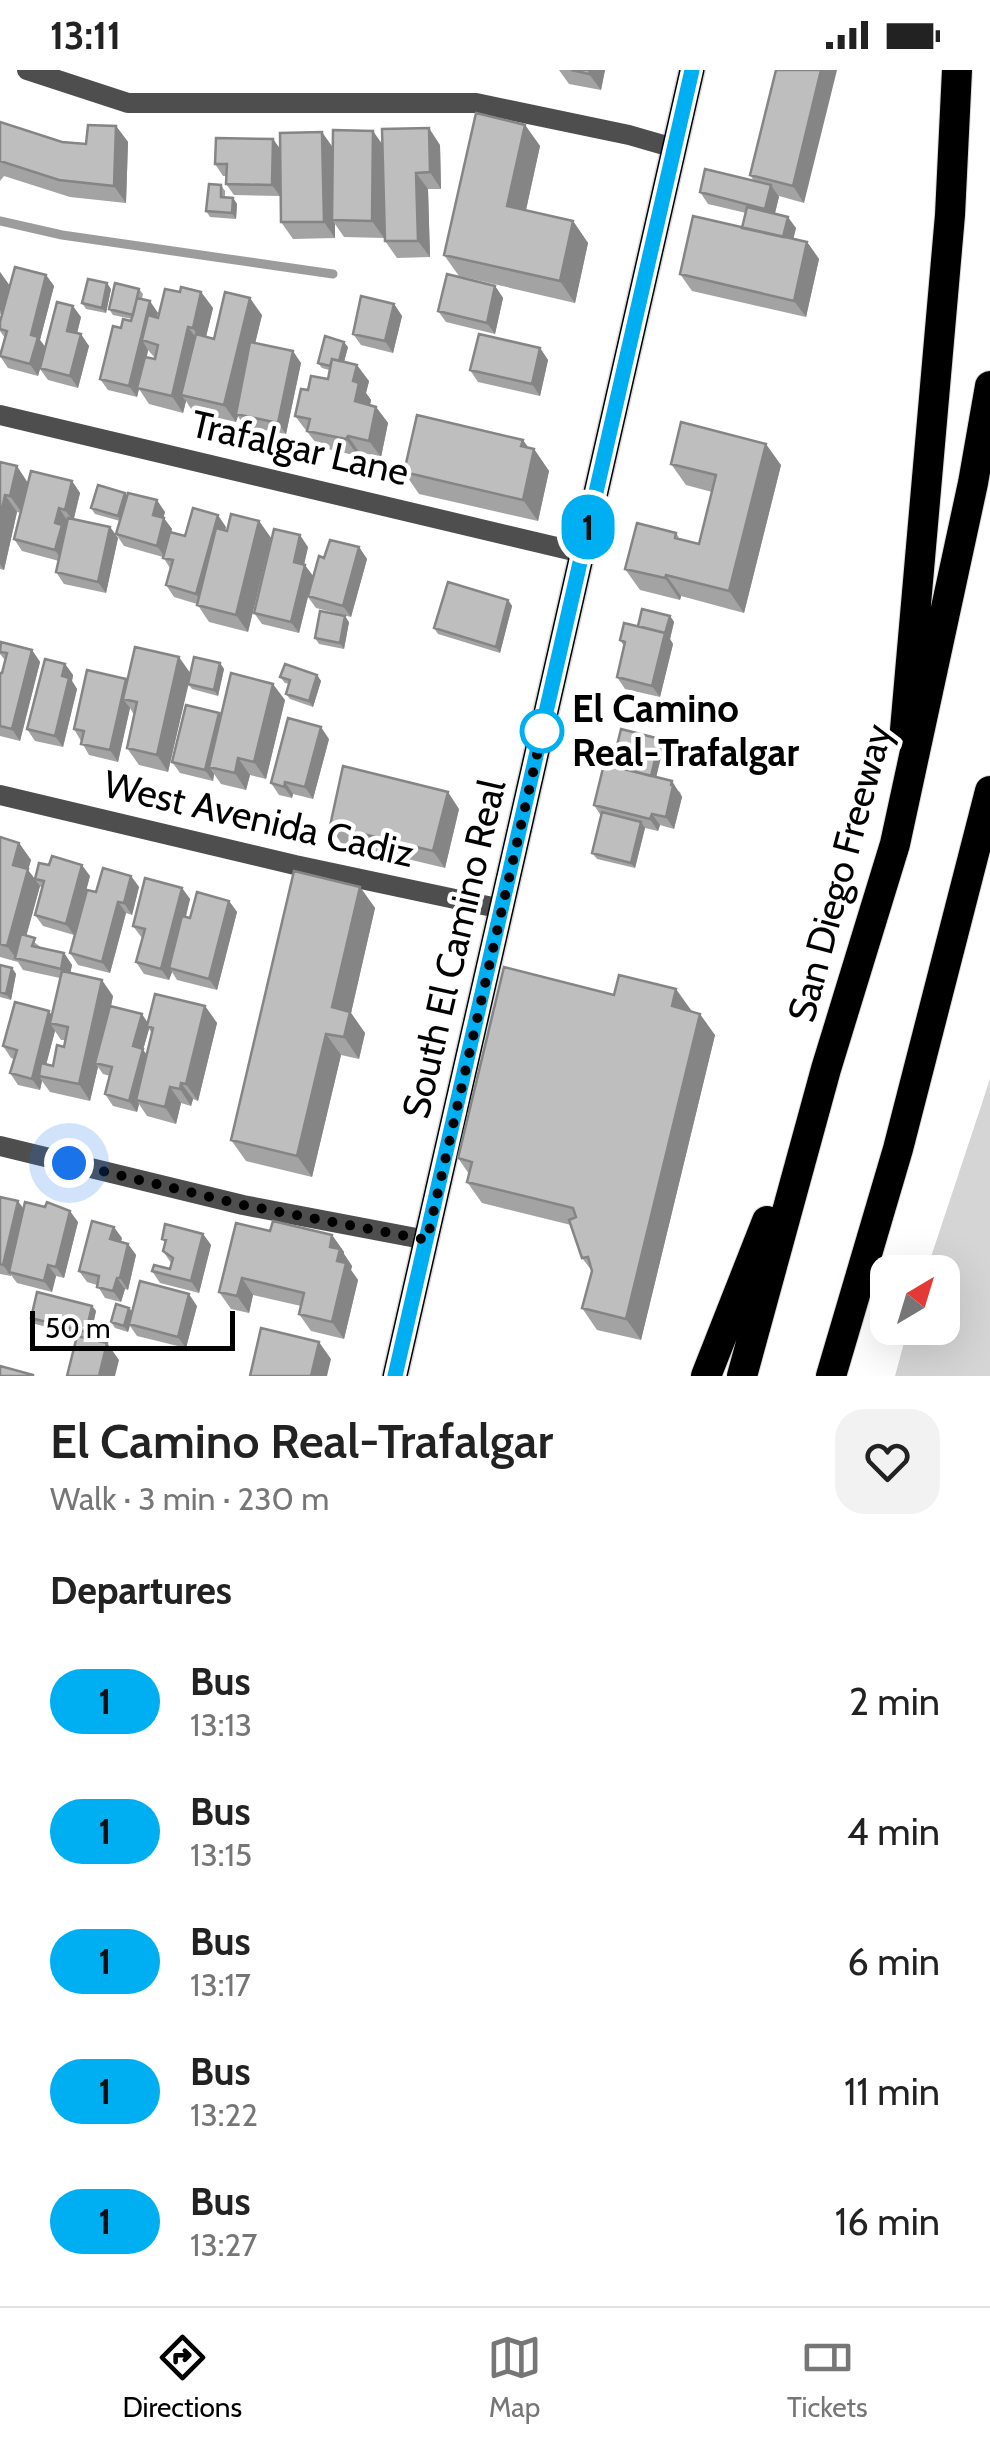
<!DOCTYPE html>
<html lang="en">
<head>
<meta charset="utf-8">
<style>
	:root { --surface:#fff; --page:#f2f2f2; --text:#222; --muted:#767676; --line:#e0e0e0; --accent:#000 }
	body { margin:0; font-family:Cabin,sans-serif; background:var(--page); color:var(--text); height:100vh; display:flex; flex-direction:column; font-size:38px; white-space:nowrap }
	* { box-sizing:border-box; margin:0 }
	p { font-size:32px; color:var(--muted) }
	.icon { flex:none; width:55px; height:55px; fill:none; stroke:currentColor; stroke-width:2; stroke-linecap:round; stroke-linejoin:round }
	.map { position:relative; height:1306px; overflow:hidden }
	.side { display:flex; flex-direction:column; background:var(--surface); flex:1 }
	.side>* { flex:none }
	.badge { padding:0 20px; border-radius:32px; font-size:35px; line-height:65px }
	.needle { width:65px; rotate:38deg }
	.controls { position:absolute; left:870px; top:1185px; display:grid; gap:20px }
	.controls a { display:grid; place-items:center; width:90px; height:90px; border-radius:20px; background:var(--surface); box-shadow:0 10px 40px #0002; font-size:50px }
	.scale { position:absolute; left:30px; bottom:25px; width:205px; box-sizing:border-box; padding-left:10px; border:5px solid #000; border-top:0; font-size:28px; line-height:35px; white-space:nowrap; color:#000; -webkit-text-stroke:8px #fff; paint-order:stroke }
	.you { position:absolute; width:50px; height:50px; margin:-25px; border:8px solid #fff; border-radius:50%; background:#1a73e8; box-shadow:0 0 0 15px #1a73e833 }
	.map>.badge { position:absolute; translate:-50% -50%; box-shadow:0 0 0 5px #fff }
	h2 { padding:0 50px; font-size:38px; line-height:90px }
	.round { display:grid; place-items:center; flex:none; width:105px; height:105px; border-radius:30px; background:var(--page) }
	.head { display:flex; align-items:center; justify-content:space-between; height:170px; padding:0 50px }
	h1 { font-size:48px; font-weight:600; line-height:75px }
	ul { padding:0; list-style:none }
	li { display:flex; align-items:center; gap:30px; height:130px; padding:0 50px }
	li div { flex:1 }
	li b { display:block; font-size:38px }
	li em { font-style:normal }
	li .badge { min-width:110px; font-weight:700; text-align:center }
	.status { display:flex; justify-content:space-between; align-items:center; height:70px; padding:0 50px; background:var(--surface); direction:ltr }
	.status svg { height:28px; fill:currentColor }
	.tabs { display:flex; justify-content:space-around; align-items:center; height:140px; border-top:2px solid var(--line); background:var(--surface); font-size:28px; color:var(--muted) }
	.tabs a { display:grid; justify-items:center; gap:5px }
	.tabs .current { color:var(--accent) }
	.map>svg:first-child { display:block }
</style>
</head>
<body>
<div class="status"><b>13:11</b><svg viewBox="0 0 49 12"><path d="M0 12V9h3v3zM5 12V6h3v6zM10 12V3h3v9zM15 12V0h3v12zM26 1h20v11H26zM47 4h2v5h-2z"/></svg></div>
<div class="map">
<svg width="990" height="1306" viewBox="0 0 990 1306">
	<rect width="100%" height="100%" fill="#fff"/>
	<!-- green -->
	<path fill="#d5d5d5" d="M990 1009V1306H895L908 1258H942V1202H926Z"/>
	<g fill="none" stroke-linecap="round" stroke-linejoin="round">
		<!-- stream -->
		<path stroke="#9c9c9c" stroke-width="9" d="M0 151 62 165 333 204"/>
		<!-- primary casing -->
		<g stroke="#dbdbdb" stroke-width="28">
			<path id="primary" d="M395 1306 692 0"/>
		</g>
		<!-- highway casing -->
		<g stroke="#dbdbdb" stroke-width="32">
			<path id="highway" d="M905 660 950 145 957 0
				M706 1306 767 1151
				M742 1306 826 999 895 774 973 413 990 316
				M831 1306 898 1079 990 721"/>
		</g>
		<!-- street -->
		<path stroke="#4e4e4e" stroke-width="20" d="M27 0 128 33H476L629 65 674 78
			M0 345 582 483
			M0 725 295 795 502 839
			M0 1076 243 1135 427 1170"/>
		<!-- primary -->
		<use href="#primary" stroke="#000" stroke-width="25"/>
		<!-- highway -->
		<use href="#highway" stroke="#000" stroke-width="30"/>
	</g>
	<!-- wall -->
	<path fill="#a3a3a3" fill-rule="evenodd" d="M559 0H605L601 20 569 14Z
		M776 0 804 133 779 126 775 144 796 158 793 169 807 172 819 189 806 247 692 221 680 204 742 158 746 143 708 134 700 122 754 111 750 105Z
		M0 52 62 72 86 74 116 56 128 72 126 133 70 127 4 106 0 111Z
		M525 55 540 76 526 140 573 151 588 173 575 233 459 206 444 185Z
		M273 69 280 80 382 74 440 75 441 119H428L430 187 397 188 385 171 384 134V168L344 167 335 154V168L293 169 281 152V95L280 126 234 125 226 114 227 106H223L215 94Z
		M221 115 225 121V128H233L237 134 236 149 210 147 206 141Z
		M0 202 10 216 46 205 54 216 40 270 45 277 81 247 77 263 89 276 78 318 48 310 40 299 38 306 8 298 0 286 5 268 0 261 2 245 0 244Z
		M495 216 503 228 495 264 446 252 438 241Z
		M111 219 106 243 86 239 82 233Z
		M139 219 143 224 142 229 158 243 156 247 158 248 180 222H201L213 238 206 267 214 269 262 245 255 273 301 293 286 364 244 356 238 346 236 352 193 342 186 331 183 343 149 334 139 319 137 327 108 320 100 309 132 249 113 245 109 239ZM148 280 155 288V289L147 287Z
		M394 234 402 246 393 283 361 275 353 264Z
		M348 277 344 292 369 311 366 323 371 330 370 335 376 337 388 353 381 387 359 382 358 386 319 377 295 346 308 320 328 309 329 300 322 298 318 293Z
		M540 278 548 290 540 326 478 312 470 300Z
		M529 378 534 379 549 401 538 451 419 424 404 402Z
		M0 392 28 413 72 411 80 423 74 449 110 457 118 468 106 523 64 514 56 502 59 491 22 481 14 469 21 443 17 442 4 500 0 499Z
		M671 394 781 395 744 543 681 526 680 530 640 520 625 499 676 463 680 469 699 474 712 422 686 415Z
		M125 423 127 426 165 442 163 448 172 459 171 463 185 466 226 457 225 460 259 451 271 468 248 562 209 552 197 534 174 527 166 515 170 498 163 487 124 476 116 464 120 451 95 444 91 438Z
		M308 477 304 495 313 506 324 488 359 477 367 489 351 547 316 538 308 527 299 563 262 554 254 543Z
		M508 530 512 536 500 583 438 564 434 558Z
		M670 546 674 552 670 569 673 574 660 627 625 619 617 607 624 576 620 570 638 556Z
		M349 552 344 579 319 574 315 568Z
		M0 576 32 580 40 592 20 671 0 666V603H2L5 590 0 584Z
		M220 593 224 599 218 626 192 619 188 614 168 702 139 695 127 678 134 645 130 638 118 692 89 685 74 659 126 609 128 611 190 603Z
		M65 594 73 605 72 611 77 619 63 677 35 671 27 659Z
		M317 605 321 611 313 637 290 629 286 624 289 614 285 613 280 607Z
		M285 630 266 709 250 705 246 720 221 714 214 704 213 711 180 703 172 692 219 643 221 646Z
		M329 669 313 729 293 724 292 728 279 725 271 713Z
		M664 675 656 707 680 722 682 727 674 759 660 755 658 761 645 758 635 798 597 789 592 783 601 746 594 735 612 696Z
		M459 739 445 798 341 773 330 756Z
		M0 767 19 773 31 790 28 800 40 816 26 866 42 878 64 883 72 895 70 903 113 926 111 936 148 953 205 936 217 953 198 1031 193 1029 191 1036 181 1033 176 1054 147 1046 139 1034 137 1042 113 1036 105 1024 110 1006 103 1004 98 997 90 1031 50 1022 42 1011 40 1020 18 1015 10 1003 14 989 11 988 3 976 52 944 60 908 23 900 18 892 0 887ZM149 959 152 963 147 985 143 980ZM55 961 61 970H65L64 977 53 996 46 994Z
		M90 806 74 865 43 856 35 845 42 819 35 809Z
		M131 806 139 817 132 845 126 843 110 903 78 895 70 883 96 822Z
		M360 817 375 838 351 943 365 963 359 989 341 985 312 1107 246 1091 231 1070Z
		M182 818 190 829 186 847 190 848 229 831 237 842 217 920 177 910 172 902 169 910 144 904 136 892 142 868 133 856Z
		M0 895 12 898 16 904 11 930 0 927Z
		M614 925 691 940 715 965 641 1270 597 1260 582 1238 592 1201 582 1188 571 1155 482 1133 467 1112 469 1104 458 1088Z
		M0 1127 24 1139 78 1152 64 1208 56 1206 52 1222 17 1213 11 1205V1206L0 1204Z
		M270 1161 332 1165 344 1182V1184L352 1196 351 1200 358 1210 344 1269 311 1261 299 1244 301 1236 253 1225 249 1243 231 1239 219 1222Z
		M203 1164 211 1175 199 1223 160 1213 152 1201 170 1199 171 1193 163 1181 165 1173 162 1169Z
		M122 1168 121 1172 128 1174 136 1185 128 1220 125 1219 121 1232 105 1228 97 1215 87 1212 79 1201Z
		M92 1236 96 1241 90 1268 35 1254 31 1248Z
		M197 1236 186 1278 137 1266 130 1256 128 1262 115 1258 111 1252 129 1238 132 1241Z"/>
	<!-- shaded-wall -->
	<path fill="#858585" d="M590 0H605L601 20 589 4Z
		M821 0H837L804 133 793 116Z
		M525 55 540 76 522 158 507 136Z
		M116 56 128 72 126 133 114 116Z
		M429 58 440 75 441 119 430 102Z
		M373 61 385 78 384 168 372 151Z
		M322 62 334 79 332 150 335 154V168L324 152Z
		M273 69 281 80 280 126 272 115Z
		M416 103 428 119 430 187 418 171Z
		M771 115 779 127 773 150 765 139Z
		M233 128 237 134 236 149 232 143Z
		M788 147 796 158 790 183 782 171Z
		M573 151 588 173 575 233 560 211Z
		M807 172 819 189 806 247 794 231Z
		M0 202 12 219 3 245 0 240Z
		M46 205 54 216 40 270 46 278 38 306 30 294 31 265Z
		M107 213 111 219 106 243 102 238Z
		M495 216 503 228 495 264 487 253Z
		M201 222 213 238 204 275 193 258Z
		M250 228 262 245 238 344H236L238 346 236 352 224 335Z
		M150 231 158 243 150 273 142 270 148 280 137 327 129 316Z
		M394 234 402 246 393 283 385 271Z
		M73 236 81 247 75 272 67 261Z
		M188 257 200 273 181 325 186 331 183 343 172 326Z
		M81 264 89 276 78 318 70 306Z
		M344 272 348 277 341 303 337 298Z
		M540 278 548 290 540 326 532 314Z
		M293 281 301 293 286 364 278 353Z
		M357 295 369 311 366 323 371 330 367 348 355 331 353 311Z
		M376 337 388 353 381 387 369 371Z
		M348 366 359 382 358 386 346 369Z
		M523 370 533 384 534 379 549 401 538 451 523 430 521 376Z
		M766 374 781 395 744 543 729 521Z
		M17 396 28 413 22 443 10 426Z
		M72 411 80 423 73 451 65 440Z
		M125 423 129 429 122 452 118 446Z
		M5 425 17 442 4 500 0 494V448Z
		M157 430 165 442 161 456 153 445Z
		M59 438 67 450 65 459 70 466 63 492 55 480V453Z
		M218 445 226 457 204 535 196 524Z
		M164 448 172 459 165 487 157 476Z
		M259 451 271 468 248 562 236 545Z
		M110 457 118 468 106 523 98 512Z
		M300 465 308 477 302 503 294 492Z
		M359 477 367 489 351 547 343 536Z
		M305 495 313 506 299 563 291 552Z
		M666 505 681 526 680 530 665 508Z
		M508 530 512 536 500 583 496 577Z
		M345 546 349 552 344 579 340 573Z
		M670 546 674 552 670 569 673 574 660 627 652 616Z
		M32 580 40 592 20 671 12 659Z
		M179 587 191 604 168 702 157 685Z
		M220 593 224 599 218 626 214 620Z
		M65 594 73 605 72 611 77 619 63 677 55 666 62 606Z
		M317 605 321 611 313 637 309 631Z
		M126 609 134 621 123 629 130 638 118 692 110 680Z
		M273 614 285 630 266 709 254 692Z
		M219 643 227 654 209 697 214 704 213 711 205 700Z
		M321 657 329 669 313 729 305 717Z
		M660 669 664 675 654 716 650 710Z
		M238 688 250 705 246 720 235 703Z
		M672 711 682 727 674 759 666 747Z
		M285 712 293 724 292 728 284 717Z
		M448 722 459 739 445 798 433 781Z
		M652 744 660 755 658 761 650 749Z
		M641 752 645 758 635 798 631 793Z
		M19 773 31 790 28 800 40 816 20 889 16 888 7 876 13 795Z
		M82 795 90 806 74 865 66 854Z
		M131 806 139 817 132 845 124 833Z
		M360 817 375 838 351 943 365 963 359 989 344 967 332 937Z
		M182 818 190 829 172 899 169 898 172 902 169 910 161 899Z
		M229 831 237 842 217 920 209 909Z
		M118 832 126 843 110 903 102 892Z
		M64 883 72 895 69 910 61 899Z
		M12 898 16 904 11 930 6 924Z
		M102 910 113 926 99 994 95 993 98 997 90 1031 79 1014Z
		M676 919 691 940 687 958 672 936Z
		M205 936 217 953 198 1031 186 1014Z
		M49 941 57 953H50L55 961 43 1007 39 1006 42 1011 40 1020 32 1009Z
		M142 944 150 956H147L149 959 143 980 151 990 136 1030 139 1034 137 1042 129 1031 133 976Z
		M700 944 715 965 641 1270 626 1249Z
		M326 964 341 985 312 1107 297 1086Z
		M181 1013 193 1029 191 1036 180 1019Z
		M170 1017 181 1033 176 1054 165 1037Z
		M18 1131 26 1142 9 1202 11 1206 3 1195Z
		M70 1141 78 1152 64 1208 56 1197Z
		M114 1157 122 1168 118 1181 110 1169Z
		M203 1164 211 1175 199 1223 191 1211Z
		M332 1165 344 1182V1184L352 1196 351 1200 358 1210 344 1269 332 1252 330 1177Z
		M128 1174 136 1185 128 1220 120 1208Z
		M48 1195 56 1206 52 1222 44 1211Z
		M117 1208 125 1219 121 1232 113 1221Z
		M242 1208 253 1225 249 1243 237 1226Z
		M189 1224 197 1236 186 1278 178 1267Z
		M92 1236 96 1241 90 1268 86 1262Z
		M129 1238 133 1243 128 1262 124 1256Z
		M319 1272 331 1289 327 1306H311Z
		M107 1273 119 1290 115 1306H99Z"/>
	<!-- building -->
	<path fill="#bebebe" stroke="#858585" stroke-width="2.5" d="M571 0H590L589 4Z
		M776 0H821L793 116 750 105Z
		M476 43 525 55 507 136 573 151 560 211 444 185Z
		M0 52 62 72 86 74 88 55 116 56 114 116 59 110 0 91Z
		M429 58 430 102 416 103 418 171H385L382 59Z
		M333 60 373 61 372 151 332 150Z
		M322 62 324 152H281L280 63Z
		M216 68 273 69 272 115 226 114 227 94H215Z
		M705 99 771 115 765 139 700 122Z
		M209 114 221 115V127L233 128 232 143 206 141Z
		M747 137 788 147 783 167 742 158Z
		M693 146 807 172 794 231 680 204Z
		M15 197 46 205 31 265 38 267 30 294 0 286 7 261 0 259V252Z
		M447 204 495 216 487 253 438 241Z
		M88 209 107 213 102 238 82 233Z
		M115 213 139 219 133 245 109 239Z
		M181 217 201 222 193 258 188 257 172 326 137 318 145 287 155 289 158 275 142 270 148 245 158 248 165 219 180 222Z
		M225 222 250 228 224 335 181 325 196 264 214 269Z
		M361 226 394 234 385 271 353 264Z
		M137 228 150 231 129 316 100 309 113 256 121 258 123 249 131 251Z
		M57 232 73 236 67 261 81 264 70 306 40 298Z
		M479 264 540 278 532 314 470 300Z
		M325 266 344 272 339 291 332 289 330 296 318 293Z
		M250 272 293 281 278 353 236 344Z
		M332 289 357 295 353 311 359 313 355 331 376 337 369 371 348 366 346 369 307 361 310 349 295 346 301 319 308 320 311 306 328 309Z
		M417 345 523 370 521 376 534 379 523 430 404 402Z
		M681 352 766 374 729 521 666 505 665 508 625 499 637 453 676 463 675 468 699 474 716 405 671 394Z
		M0 392 17 396 10 426 5 425 0 448Z
		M31 401 72 411 65 440 59 438 55 453 62 455 55 480 14 469Z
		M98 415 125 423 118 446 91 438Z
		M128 423 157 430 153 445 164 448 157 476 116 464Z
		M193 438 218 445 196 524 166 515 173 490 163 488 170 462 185 466Z
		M231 444 259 451 236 545 197 535 216 458 227 461Z
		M68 448 110 457 98 512 56 502Z
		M274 459 300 465 294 492 305 495 291 552 254 543Z
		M330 470 359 477 343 536 308 526 319 486 324 488Z
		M448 512 508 530 496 577 434 558Z
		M642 539 670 546 664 567 665 563 638 556Z
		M320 541 345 546 340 573 315 568Z
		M624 553 665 563 652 616 617 607 625 572 620 570Z
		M1 572 32 580 12 659 0 656V603H2L7 583 0 582Z
		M135 577 179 587 157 685 127 678 137 632 123 629Z
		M194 587 220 593 214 620 188 614Z
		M45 589 65 594 62 606 69 608 55 666 27 659Z
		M285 594 317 605 309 631 286 624 290 610 280 607Z
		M87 600 126 609 110 680 81 674 84 661 74 659Z
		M231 603 273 614 254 692 238 688 235 703 209 697Z
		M186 635 219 643 205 700 172 692Z
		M288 648 321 657 305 717 285 712 284 717 271 713Z
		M621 659 660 669 651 706 612 696Z
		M604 694 672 711 671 715 673 716 666 747 652 744 650 749 594 735Z
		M343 696 448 722 433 781 330 756Z
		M602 742 641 752 631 793 592 783Z
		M0 767 19 773 13 795 28 799 7 876 0 874Z
		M52 786 82 795 66 854 35 845 44 811 35 809 39 793 49 795Z
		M103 798 131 806 124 833 118 832 102 892 70 883 87 820 96 822Z
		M294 801 360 817 332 937 350 942 344 967 326 964 297 1086 231 1070Z
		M145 808 182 818 161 899 136 892 145 859 133 856Z
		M197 822 229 831 209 909 169 898 182 846 190 848Z
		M21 864 35 868 32 876 64 883 61 899 15 888Z
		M0 895 12 898 6 924 0 922Z
		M504 897 614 925 619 905 676 919 672 936 700 944 626 1249 582 1238 592 1201 588 1187 582 1188 569 1150 576 1147 573 1138 467 1112 472 1092 458 1088Z
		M62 901 102 910 79 1014 39 1006 41 993 53 996 57 975 64 977 68 957 50 953Z
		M155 924 205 936 186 1014 181 1013 180 1019 170 1017 165 1037 136 1030 153 958 147 956Z
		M15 932 49 941 32 1009 10 1003 17 980 3 976Z
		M110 936 142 944 133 976 143 979 129 1031 105 1024 112 997 95 993Z
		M0 1127 18 1131 3 1195 0 1194Z
		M25 1132 45 1137 47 1132 70 1141 56 1197 48 1195 44 1211 9 1202Z
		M92 1151 114 1157 110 1169 128 1174 120 1208H117L113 1221 97 1217 99 1206 79 1201Z
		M273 1151 332 1165 330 1177 340 1179 337 1191 346 1193 332 1252 299 1244 304 1223 242 1208 237 1226 219 1222 236 1153 270 1161Z
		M165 1154 203 1164 191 1211 152 1201 154 1195 170 1199 173 1188 163 1181 166 1170 162 1169Z
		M140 1211 189 1224 178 1267 129 1254Z
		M37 1222 92 1236 86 1262 31 1248Z
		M116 1234 129 1238 124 1256 111 1252Z
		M261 1258 319 1272 311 1306H250Z
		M77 1266 107 1273 99 1306H67Z
		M0 1296 33 1305V1306H0Z"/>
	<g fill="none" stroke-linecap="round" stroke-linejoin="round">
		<!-- line casing -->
		<g stroke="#fff" stroke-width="22">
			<path id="line" d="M395 1306 692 0"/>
		</g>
		<!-- line -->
		<use href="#line" stroke="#00aff2" stroke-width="15"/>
		<!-- walk -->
		<path stroke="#000" stroke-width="10" stroke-dasharray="0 18" d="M69 1093 243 1135 427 1170 546 645 542 661"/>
	</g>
	<!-- markers -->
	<circle fill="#fff" stroke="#00aff2" stroke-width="5" cx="542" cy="661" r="20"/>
	<g text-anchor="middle" stroke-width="9" stroke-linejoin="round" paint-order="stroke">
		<!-- street labels -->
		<g font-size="38" fill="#000" stroke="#fff">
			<text transform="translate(300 378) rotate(13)" y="13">Trafalgar Lane</text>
			<text transform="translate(259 749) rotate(13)" y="13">West Avenida Cadiz</text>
			<text transform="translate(840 803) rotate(-75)" y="13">San Diego Freeway</text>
			<text transform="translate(454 879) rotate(-77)" y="13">South El Camino Real</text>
		</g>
		<!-- stop labels -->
		<g font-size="38" font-weight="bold" fill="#000" stroke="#fff" text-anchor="start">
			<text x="572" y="652">El Camino<tspan x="572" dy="44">Real-Trafalgar</tspan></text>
		</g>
	</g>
</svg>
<div class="controls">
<a><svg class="needle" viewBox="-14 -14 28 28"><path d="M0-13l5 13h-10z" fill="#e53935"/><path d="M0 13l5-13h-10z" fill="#767676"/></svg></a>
</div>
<div class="scale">50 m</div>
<div class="you" style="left:69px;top:1093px"></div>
<b class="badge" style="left:588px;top:457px;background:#00aff2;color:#111">1</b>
</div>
<section class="side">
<div class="head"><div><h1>El Camino Real-Trafalgar</h1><p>Walk · 3 min · 230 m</p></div><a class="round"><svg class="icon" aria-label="heart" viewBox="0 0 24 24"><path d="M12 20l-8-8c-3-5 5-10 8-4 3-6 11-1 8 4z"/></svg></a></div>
<h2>Departures</h2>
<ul>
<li><span class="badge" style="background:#00aff2;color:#111">1</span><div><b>Bus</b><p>13:13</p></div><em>2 min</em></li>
<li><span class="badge" style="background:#00aff2;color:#111">1</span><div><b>Bus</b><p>13:15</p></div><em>4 min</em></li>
<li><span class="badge" style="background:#00aff2;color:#111">1</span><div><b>Bus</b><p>13:17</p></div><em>6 min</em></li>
<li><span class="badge" style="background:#00aff2;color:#111">1</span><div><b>Bus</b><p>13:22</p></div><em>11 min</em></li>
<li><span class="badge" style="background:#00aff2;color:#111">1</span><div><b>Bus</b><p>13:27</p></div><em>16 min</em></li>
</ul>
</section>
<nav class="tabs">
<a class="current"><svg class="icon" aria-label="directions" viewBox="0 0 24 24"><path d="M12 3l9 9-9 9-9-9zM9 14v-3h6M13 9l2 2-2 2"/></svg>Directions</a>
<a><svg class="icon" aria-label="map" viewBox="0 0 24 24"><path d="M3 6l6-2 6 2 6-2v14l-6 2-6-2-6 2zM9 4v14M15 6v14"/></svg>Map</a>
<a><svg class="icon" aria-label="tickets" viewBox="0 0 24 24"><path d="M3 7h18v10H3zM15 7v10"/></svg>Tickets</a>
</nav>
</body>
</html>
